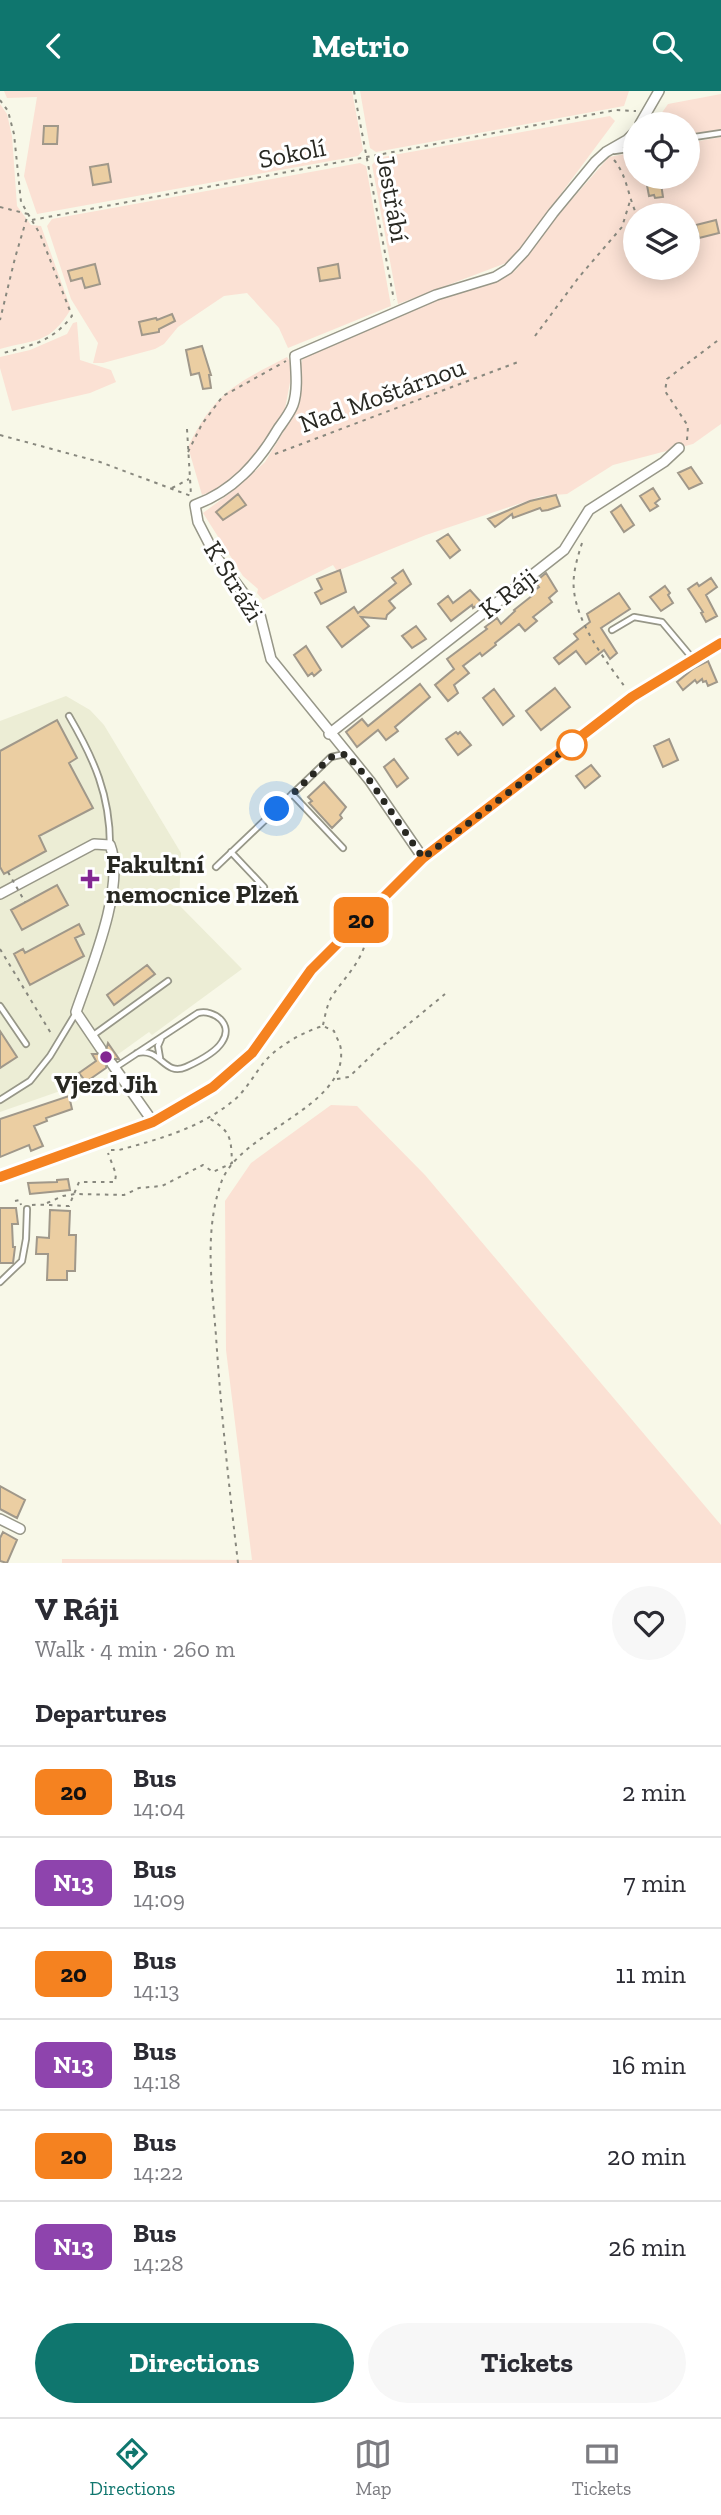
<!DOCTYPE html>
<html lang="en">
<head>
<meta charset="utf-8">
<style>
	:root { --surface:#fff; --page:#f7f7f7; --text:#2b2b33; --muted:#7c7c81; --line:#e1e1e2; --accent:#0f766e }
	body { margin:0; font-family:"Zilla Slab",serif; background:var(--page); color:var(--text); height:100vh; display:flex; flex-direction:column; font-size:26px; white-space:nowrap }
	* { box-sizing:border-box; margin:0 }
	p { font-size:23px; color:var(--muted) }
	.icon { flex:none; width:38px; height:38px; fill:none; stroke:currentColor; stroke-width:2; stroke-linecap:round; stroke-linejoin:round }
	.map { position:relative; height:1472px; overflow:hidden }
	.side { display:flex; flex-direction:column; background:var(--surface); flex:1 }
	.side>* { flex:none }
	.badge { padding:0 14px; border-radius:10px; font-size:24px; line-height:46px }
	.controls { position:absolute; left:623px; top:21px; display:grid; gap:14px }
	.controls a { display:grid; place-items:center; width:77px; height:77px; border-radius:50%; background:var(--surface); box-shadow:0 4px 18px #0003; font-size:35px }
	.you { position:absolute; width:35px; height:35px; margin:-18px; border:5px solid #fff; border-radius:50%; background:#1a73e8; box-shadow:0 0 0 10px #1a73e833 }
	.map>.badge { position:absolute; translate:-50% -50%; box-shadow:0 0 0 4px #fff }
	h2 { padding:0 35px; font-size:26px; line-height:63px }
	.round { display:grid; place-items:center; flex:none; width:74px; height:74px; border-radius:37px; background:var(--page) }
	.head { display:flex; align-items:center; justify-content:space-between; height:119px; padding:0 35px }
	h1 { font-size:33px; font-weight:700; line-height:52px }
	.action { display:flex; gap:14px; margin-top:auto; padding:14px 35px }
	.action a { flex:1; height:80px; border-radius:42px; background:var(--accent); color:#fff; font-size:28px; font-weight:700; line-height:80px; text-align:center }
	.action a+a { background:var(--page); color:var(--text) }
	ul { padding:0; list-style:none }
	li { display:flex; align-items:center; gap:21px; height:91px; padding:0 35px; border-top:2px solid var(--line) }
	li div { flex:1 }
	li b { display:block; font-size:26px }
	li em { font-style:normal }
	li .badge { min-width:77px; font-weight:700; text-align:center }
	header { display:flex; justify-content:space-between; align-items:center; height:91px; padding:0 35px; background:var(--accent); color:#fff; font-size:32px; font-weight:700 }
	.menu { display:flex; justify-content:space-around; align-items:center; height:98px; border-top:2px solid var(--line); background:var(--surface); font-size:19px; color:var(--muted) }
	.menu a { display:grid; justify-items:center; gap:4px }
	.menu .on { color:var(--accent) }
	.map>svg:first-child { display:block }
</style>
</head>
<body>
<header><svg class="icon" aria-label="back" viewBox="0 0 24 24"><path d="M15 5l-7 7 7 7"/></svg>Metrio<svg class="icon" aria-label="search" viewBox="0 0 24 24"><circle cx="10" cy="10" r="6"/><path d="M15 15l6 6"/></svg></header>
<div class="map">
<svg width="721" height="1472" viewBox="0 0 721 1472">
	<rect width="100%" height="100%" fill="#f8f8e8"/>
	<!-- built -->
	<path fill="#ecedd5" d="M66 605 90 619 104 634 181 762 179 814 242 878 152 944 149 941 117 964 119 968 86 991 0 1021V630Z"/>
	<!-- green -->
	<path fill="#fbe1d4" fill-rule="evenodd" d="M4 0H352L363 59 358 65 37 123 24 85 37 6 7 7Z
		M360 0H629L624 15 376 61 370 57Z
		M721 3V39L688 45V33H654L668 13Z
		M0 13 7 23 12 45 17 115 31 134 41 135 71 218C50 253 36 248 0 258Z
		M610 25 615 30 511 170 398 213 372 74 377 67Z
		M721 46V333L693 353 613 374 567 403 542 405 426 444 337 480 333 474 263 509 257 502 258 498 243 485 203 422 234 399 265 371 299 315 301 273 303 266 346 249 407 218 451 202 498 189 516 179 559 123 609 66 635 61V86H688V52ZM635 124H688V177H635Z
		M360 72 366 75 391 215 288 257 279 237 247 202 224 205 178 236 164 253 155 258 103 272H93L98 252 71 208 47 135 52 128Z
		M77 231 80 269 111 279 116 291 90 302 12 320 0 277V266L30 259 67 243 73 232Z
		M287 266 293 275 285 318 257 365 222 397 202 404 188 356C215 301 235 293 287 266Z
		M331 1014 357 1015 425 1084 721 1434V1472H62V1468L252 1469 226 1259 225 1110 251 1072Z"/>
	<!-- building -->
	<path fill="#ebcea2" stroke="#a0988a" stroke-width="2" d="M44 35H58L57 53H43Z
		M108 73 111 91 93 94 90 76Z
		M660 86 663 106 655 107 654 104 649 105 646 89Z
		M716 129 719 142 699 147 696 134Z
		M95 173 100 193 85 197 82 187 71 190 68 180Z
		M338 173 340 187 320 190 318 177Z
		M172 223 175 230 159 238V241L142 244 139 231 156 227 157 229Z
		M202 255 211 284H209L211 297 203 298 199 282 191 284 186 259Z
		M691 376 702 392 689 398 678 382Z
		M653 397 660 408 655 412 658 415 650 420 640 405Z
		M238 403 246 414 223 429 216 421Z
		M556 404 560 415 548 419 542 420 540 417 513 427 512 423 495 436 488 428 530 410Z
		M621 414 634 434 624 441 611 421Z
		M448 443 460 459 450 467 437 450Z
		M340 479 346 501 321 513 315 502 322 498 317 488Z
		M403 479 411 493 389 510 395 517 387 524 386 528 361 526 369 535 342 556 327 536 354 516 358 522 396 492 392 487Z
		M546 482 557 500 549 507 552 511 533 526 537 530 525 540 519 533 495 552 496 554 482 565 480 562 463 575 469 582 454 594 458 602 448 610 435 594 454 578 447 568 487 538 485 536 497 527 501 533 515 520 514 519 533 504 531 502 539 496 535 491Z
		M711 487 717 496 706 504 717 525 706 531 701 522 703 521 688 498 697 492 699 495Z
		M665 495 670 502 668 504 673 512 661 520 650 506Z
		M470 499 481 511 473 517 472 514 451 530 438 513 448 505 453 512Z
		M619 502 630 518 601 537 617 562 610 568 604 559 586 573 576 560 559 573 554 567 578 548 574 543 590 531 587 523Z
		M416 535 426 548 412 557 402 545Z
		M306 555 321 579 314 585 312 582 308 585 294 564Z
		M708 570 717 591 708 595 706 590 703 591 702 588 697 592 695 589 683 599 677 591 694 577Z
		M420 593 430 606 395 636 398 640 386 649 378 639 357 656 346 641 362 628 368 635Z
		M555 597 570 616 541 639 526 620Z
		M494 598 514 625 503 634 483 607Z
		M57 629 77 667 69 672 93 717 39 745 46 760 4 783 0 776V660Z
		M456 641 458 643 460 641 471 654 458 664 446 648Z
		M669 648 678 669 663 676 654 655Z
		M394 668 408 687 397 696 384 676Z
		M591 674 600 685 585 697 576 685Z
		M324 691 346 716 340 724 342 727 332 737 309 712 312 710 308 706Z
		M57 794 68 814 22 839 11 819Z
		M79 833 84 843 75 847 84 865 30 894 14 863 23 858 25 862Z
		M147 874 155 883 114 914 107 904Z
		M0 940 17 966 0 977Z
		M108 952 119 968H107L106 977 86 991 79 982 96 970 92 963H105Z
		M69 1005 72 1018 46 1027 47 1030 34 1035 43 1055 31 1060 29 1054 0 1066V1028Z
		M68 1088 70 1099 30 1103 28 1092 57 1091V1089Z
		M0 1117H16L18 1133H12L13 1156H15L13 1172H0Z
		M50 1119 70 1120 69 1144H76L75 1180H67V1189H47L48 1163H36L37 1146 49 1147Z
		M0 1395 25 1409 17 1427 0 1418Z
		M3 1441 17 1449 7 1472 0 1470V1447Z"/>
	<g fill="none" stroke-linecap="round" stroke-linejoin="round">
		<!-- minor-tunnel -->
		<path stroke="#cecec0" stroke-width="9" stroke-dasharray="9 4.5" stroke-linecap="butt" d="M101 958 112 973"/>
		<!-- service casing -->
		<g stroke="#979788" stroke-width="8">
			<path id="service" d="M688 47 721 42
				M614 60 635 57
				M612 539 634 526 662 531 693 568
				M69 625C94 668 110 704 110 754
				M292 703 343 757
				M231 761 264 796
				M216 776 331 666 345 663
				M0 915 26 953
				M92 945 168 890
				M160 967 158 955 161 948
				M116 976 198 922C214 918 234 933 222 951 216 961 197 971 186 976 164 986 161 956 137 962
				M0 1009 30 990 50 965 76 922
				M0 1191 22 1170 26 1148 27 1118"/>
		</g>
		<!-- minor casing -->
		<g stroke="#979788" stroke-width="12">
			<path id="minor" d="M640 33 659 0
				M329 643 564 459 589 419 664 371 679 357
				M423 767 370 690 271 568 260 524 215 464 198 431 195 414C233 400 258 372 278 338 283 331 290 322 293 314 298 300 296 280 295 265L436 204 495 186 508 178 524 161 553 122 595 71 606 61 627 49 635 41
				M0 803 94 753 110 754C126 795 90 880 76 921L101 958
				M112 973 153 1031
				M0 1428 20 1438"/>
		</g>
		<!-- tertiary casing -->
		<g stroke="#979788" stroke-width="14">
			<path id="tertiary" d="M0 1086 153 1031 213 996 252 962 311 879 423 767 632 606 721 552"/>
		</g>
		<!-- path -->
		<path stroke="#88887e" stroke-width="2" stroke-dasharray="3.5 5" stroke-linecap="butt" d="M354 0 394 209
			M0 9 8 20 14 43 21 111 40 143 72 225C51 252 31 254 0 263
			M614 69C627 84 628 106 637 124
			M0 116 28 123 15 167 0 229
			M32 129 616 19 636 20
			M535 245 579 186 622 136 630 110
			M187 338 191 404
			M0 344 100 371 191 405
			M687 349 688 335 665 300 667 288 721 247
			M188 361 202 333 223 305 286 270
			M275 363 518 271
			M172 397 189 388
			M582 452C577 468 572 484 574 500 578 534 605 569 625 596
			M0 858 52 944
			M323 934C325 925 327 914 331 907 343 887 369 865 366 839
			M337 988 349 986 376 960 445 903
			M111 1059H119C160 1048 200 1037 233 1010 247 999 255 981 267 968 280 954 305 940 323 935L334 940C336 946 341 953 341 960 346 1017 238 1041 221 1092 204 1141 212 1194 216 1245 221 1321 229 1396 238 1472
			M15 1110 20 1109 21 1114
			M47 1112 63 1105 75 1103 124 1104 139 1097 162 1095 203 1074 213 1081 232 1072C231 1046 231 1041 209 1027
			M32 1114C45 1113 56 1115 69 1115L79 1091H115L116 1083 108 1062"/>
		<!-- service -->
		<use href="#service" stroke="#fff" stroke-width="4.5"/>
		<!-- minor -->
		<use href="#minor" stroke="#fff" stroke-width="9"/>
		<!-- tertiary -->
		<use href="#tertiary" stroke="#fff" stroke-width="10"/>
		<!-- path-bridge -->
		<path stroke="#88887e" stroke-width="2" stroke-dasharray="3.5 5" stroke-linecap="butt" d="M8 781 25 811"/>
	</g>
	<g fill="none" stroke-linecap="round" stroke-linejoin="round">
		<!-- line casing -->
		<g stroke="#fff" stroke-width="16">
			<path id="line" d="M0 1086 153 1031 213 996 252 962 311 879 423 767 632 606 721 552"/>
		</g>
		<!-- line -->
		<use href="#line" stroke="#f58220" stroke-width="10"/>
		<!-- walk -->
		<path stroke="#282822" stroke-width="7" stroke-dasharray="0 12.6" d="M277 718 331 666 346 663 370 690 423 767 580 647 572 654"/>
	</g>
	<!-- markers -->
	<circle fill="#fff" stroke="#f58220" stroke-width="3.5" cx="572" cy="654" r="14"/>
	<g fill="#832692" stroke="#fff" stroke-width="2.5">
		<path d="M86.5 777.5h7v7h7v7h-7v7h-7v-7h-7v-7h7z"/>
		<circle cx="106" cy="966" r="7"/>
	</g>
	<g text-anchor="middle" stroke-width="6" stroke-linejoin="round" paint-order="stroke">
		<!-- street labels -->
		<g font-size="26" fill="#282822" stroke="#fff">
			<text transform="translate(292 62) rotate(-11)" y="9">Sokolí</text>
			<text transform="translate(393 107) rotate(80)" y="9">Jestřábí</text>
			<text transform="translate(382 304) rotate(-20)" y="9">Nad Moštárnou</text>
			<text transform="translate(234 490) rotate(58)" y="9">K Stráži</text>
			<text transform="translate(508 502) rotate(-38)" y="9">K Ráji</text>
		</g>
		<!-- poi labels -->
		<g font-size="26" font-weight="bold" fill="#282822" stroke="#fff" text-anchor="start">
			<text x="106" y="782">Fakultní<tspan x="106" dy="30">nemocnice Plzeň</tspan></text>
			<text x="106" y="1002" text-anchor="middle">Vjezd Jih</text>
		</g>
	</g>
</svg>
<div class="controls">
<a><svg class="icon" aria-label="locate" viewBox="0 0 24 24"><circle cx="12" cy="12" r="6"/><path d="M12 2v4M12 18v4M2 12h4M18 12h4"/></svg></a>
<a><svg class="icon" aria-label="layers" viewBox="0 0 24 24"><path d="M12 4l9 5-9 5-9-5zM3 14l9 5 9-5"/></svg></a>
</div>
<div class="you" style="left:277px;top:718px"></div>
<b class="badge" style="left:361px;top:829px;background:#f58220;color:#111">20</b>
</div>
<section class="side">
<div class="head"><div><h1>V Ráji</h1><p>Walk · 4 min · 260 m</p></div><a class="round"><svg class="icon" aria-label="heart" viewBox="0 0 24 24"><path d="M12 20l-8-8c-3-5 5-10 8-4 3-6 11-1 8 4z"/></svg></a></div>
<h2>Departures</h2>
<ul>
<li><span class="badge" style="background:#f58220;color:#111">20</span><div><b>Bus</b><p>14:04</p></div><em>2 min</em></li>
<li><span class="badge" style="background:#8e44ad;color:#fff">N13</span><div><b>Bus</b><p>14:09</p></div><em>7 min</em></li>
<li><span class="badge" style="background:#f58220;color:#111">20</span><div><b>Bus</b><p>14:13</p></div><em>11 min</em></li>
<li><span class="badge" style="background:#8e44ad;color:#fff">N13</span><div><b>Bus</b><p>14:18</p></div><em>16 min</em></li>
<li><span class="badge" style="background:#f58220;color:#111">20</span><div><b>Bus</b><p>14:22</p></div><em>20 min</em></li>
<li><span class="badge" style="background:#8e44ad;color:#fff">N13</span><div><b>Bus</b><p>14:28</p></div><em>26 min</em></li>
</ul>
<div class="action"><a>Directions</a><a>Tickets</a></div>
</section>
<nav class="menu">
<a class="on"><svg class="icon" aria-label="directions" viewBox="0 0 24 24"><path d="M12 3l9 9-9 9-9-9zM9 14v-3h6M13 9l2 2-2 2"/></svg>Directions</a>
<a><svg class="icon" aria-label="map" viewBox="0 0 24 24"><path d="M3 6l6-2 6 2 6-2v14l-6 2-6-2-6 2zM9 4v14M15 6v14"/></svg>Map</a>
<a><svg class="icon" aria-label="tickets" viewBox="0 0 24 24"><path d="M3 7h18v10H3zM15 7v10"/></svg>Tickets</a>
</nav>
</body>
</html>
